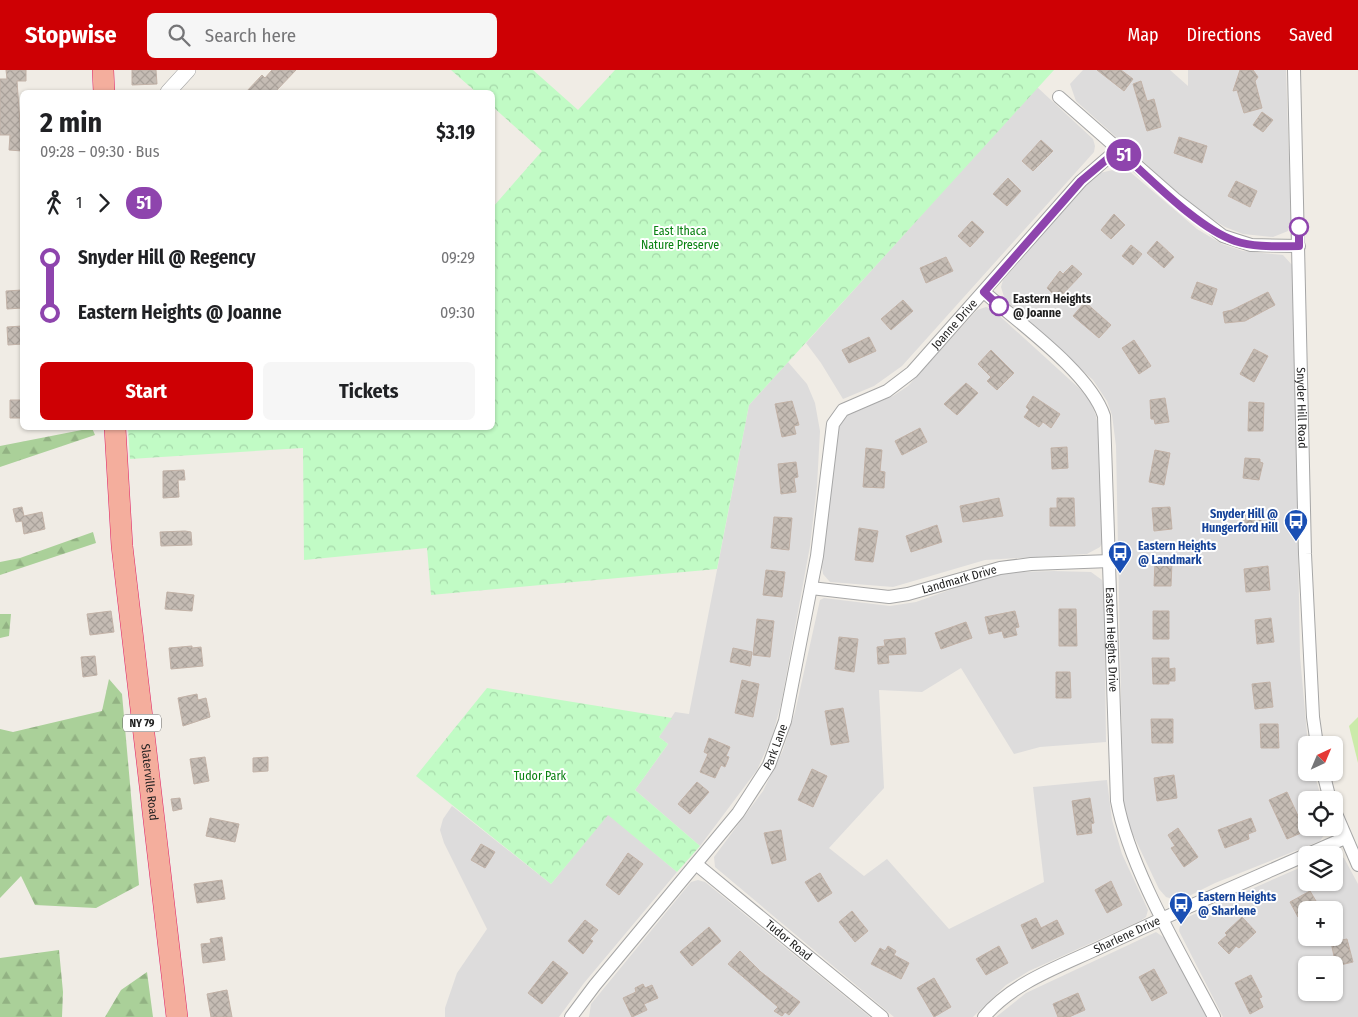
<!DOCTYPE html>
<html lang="en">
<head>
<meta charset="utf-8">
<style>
	:root { --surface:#fff; --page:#f6f6f6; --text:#202124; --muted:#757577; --accent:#ce0004 }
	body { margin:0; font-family:"Fira Sans Condensed",sans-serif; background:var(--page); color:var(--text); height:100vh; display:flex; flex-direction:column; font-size:19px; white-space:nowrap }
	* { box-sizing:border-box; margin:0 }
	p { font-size:16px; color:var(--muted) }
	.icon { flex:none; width:28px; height:28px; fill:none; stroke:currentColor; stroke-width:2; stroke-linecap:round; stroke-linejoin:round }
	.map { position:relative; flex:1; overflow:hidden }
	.drawer { position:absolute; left:20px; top:20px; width:475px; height:340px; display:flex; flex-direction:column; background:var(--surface); border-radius:8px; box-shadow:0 1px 4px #0004 }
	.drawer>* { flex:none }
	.badge { padding:0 10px; border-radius:16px; font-size:18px; line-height:32px }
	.needle { width:32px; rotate:44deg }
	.fabs { position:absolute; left:1298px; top:666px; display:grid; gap:10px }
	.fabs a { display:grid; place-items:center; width:45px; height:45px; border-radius:8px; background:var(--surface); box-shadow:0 1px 4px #0004; font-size:25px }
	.map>.badge { position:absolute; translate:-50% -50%; box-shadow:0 0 0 2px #fff }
	.legs { display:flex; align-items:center; gap:8px; height:55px; padding:0 20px; font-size:16px }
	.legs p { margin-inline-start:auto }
	.summary { display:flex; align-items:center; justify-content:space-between; height:85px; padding:0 20px }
	h1 { font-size:28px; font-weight:700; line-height:38px }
	.primary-button { display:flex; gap:10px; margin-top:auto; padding:10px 20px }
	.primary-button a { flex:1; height:58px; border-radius:8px; background:var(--accent); color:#fff; font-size:20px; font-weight:700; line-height:58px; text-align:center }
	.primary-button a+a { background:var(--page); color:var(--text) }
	ul { padding:0 20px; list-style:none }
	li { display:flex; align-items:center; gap:18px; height:55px; font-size:19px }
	li i { display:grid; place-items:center; width:8px; height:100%; margin:0 6px; background:currentColor }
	li i::after { content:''; width:12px; height:12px; margin:-6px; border:4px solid; border-radius:50%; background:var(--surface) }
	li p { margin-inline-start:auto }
	li:first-child i { background:linear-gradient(#0000 50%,currentColor 0) }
	li:last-child i { background:linear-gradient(currentColor 50%,#0000 0) }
	header { display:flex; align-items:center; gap:30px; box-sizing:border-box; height:70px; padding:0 25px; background:var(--accent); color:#fff }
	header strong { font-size:24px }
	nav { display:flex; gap:28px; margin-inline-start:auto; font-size:18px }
	.search { width:350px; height:45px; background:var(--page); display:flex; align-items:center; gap:12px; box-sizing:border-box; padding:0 18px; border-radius:8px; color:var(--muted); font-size:19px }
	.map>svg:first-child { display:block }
</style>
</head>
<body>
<header>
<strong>Stopwise</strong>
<div class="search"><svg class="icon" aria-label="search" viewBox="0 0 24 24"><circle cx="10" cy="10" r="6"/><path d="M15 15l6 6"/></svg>Search here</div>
<nav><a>Map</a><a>Directions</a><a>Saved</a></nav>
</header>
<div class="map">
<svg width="1358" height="947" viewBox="0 0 1358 947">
	<defs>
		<pattern id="forest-firs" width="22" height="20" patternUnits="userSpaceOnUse" patternTransform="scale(1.25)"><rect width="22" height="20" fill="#aad099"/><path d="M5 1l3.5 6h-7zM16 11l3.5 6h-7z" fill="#92b283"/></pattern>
		<pattern id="park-crowns" width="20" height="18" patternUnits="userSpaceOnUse" patternTransform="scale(1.25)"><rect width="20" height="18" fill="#c1fbc5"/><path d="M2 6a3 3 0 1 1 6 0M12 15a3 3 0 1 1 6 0" fill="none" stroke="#a5d7a9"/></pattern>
		<pattern id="building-cross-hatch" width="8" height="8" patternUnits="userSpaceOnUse" patternTransform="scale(1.25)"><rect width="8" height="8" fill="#c5bcb4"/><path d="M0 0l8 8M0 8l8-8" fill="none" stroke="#a9a19a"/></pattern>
	</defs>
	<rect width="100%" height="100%" fill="#f0ece5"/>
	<!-- residential -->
	<path fill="#dddcdc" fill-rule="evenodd" d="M1083 0H1170L1188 16V0H1286L1291 152 1288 161 1273 167 1243 164 1225 157 1195 138 1076 31 1070 14Z
		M1037 17 1093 69 1095 76 1094 82 902 296 874 316 843 329 821 293 806 273Z
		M1121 98 1129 101 1197 159 1222 174 1243 181 1283 185 1293 196 1300 586 1308 675 1306 702 1314 703 1322 730H1306V758H1329L1320 771 1215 813 1179 831 1166 827 1159 819 1129 756 1123 729 1116 376 1112 345 1107 331 1093 310 1005 230 1001 217 1003 210 1089 111 1100 103Z
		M986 237 992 239 1080 319 1090 331 1096 346 1099 362 1103 471 1100 477 1087 484 985 490 893 517 830 512 823 504 822 497 837 357 843 348 852 341 893 326 908 316 977 240Z
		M788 292 807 314 815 333 820 361 817 416 810 476 781 634 772 667 757 700 700 776 635 720 668 674 659 667 675 642 689 644 749 335Z
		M1054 501 1091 502 1102 510 1104 519 1106 672 1040 677 1014 684 961 598 922 622 879 620 884 718 829 778 864 806 887 789 949 859 1044 812 1033 717 1107 710 1112 750 1122 784 1148 840 1146 847 1140 851 1029 901 1006 915 973 947H894L715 797 714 787 763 721 783 680 795 642 820 530 824 528 890 536 916 532 977 510 1011 502Z
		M452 736 551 814 608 744 677 802 584 913 559 947H445V938L457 903 487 859 444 773 440 760 443 749Z
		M1336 784 1344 788 1358 814V947H1223L1179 861 1181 850 1306 795V812H1334V785H1328ZM1306 840H1334V868H1306ZM1306 895H1334V922H1306Z
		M698 810 705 812 726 829 870 947H589L591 934 691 812Z
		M1156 862 1166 869 1207 947H996L1026 923Z"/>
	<!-- grass -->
	<path fill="#cbebaa" d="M1358 647V693L1349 656Z"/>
	<!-- forest -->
	<path fill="url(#forest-firs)" d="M92 358 95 365 0 397V376Z
		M93 462 96 473 0 505V492L20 488Z
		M0 544H11L9 566 0 568Z
		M109 609 122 624 139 815 96 838 35 835 21 806 0 828V659L13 662 102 641Z
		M59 880 63 922 62 947H0V888Z
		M147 902 153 947H105L121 920Z"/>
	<!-- park -->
	<path fill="url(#park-crowns)" d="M451 0H533L578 40 615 0H1054L749 335 717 499 431 525 427 478 304 490 303 378 130 389 128 358H492L493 137 542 81 493 37 492 22H476Z
		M487 618 672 648 659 667 668 674 635 720 700 776 677 802 608 745 551 814 416 706Z"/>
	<!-- building -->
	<path fill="url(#building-cross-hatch)" stroke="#c2b2a7" d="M6 0H26V11H17L22 81 9 80 10 65H0V9H7Z
		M132 0H156L157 14 132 15Z
		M272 0H296L275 22H246L262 5 265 8Z
		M1097 0H1121L1133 9 1124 21Z
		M1240 0H1253L1258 7 1255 11 1262 38 1244 43 1237 20 1233 21Z
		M1141 11 1147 31 1154 29 1161 57 1147 61 1133 14Z
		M1262 42 1273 50 1263 62 1253 55Z
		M1179 67 1207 76 1202 93 1174 83Z
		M1041 70 1053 81 1033 101 1022 91Z
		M1008 108 1021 121 1007 136 993 124Z
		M1236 111 1257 121 1250 137 1228 126Z
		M1114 144 1125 155 1111 169 1101 160Z
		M972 151 984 162 970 177 958 166Z
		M1157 171 1174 187 1164 198 1147 183Z
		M1131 175 1142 184 1133 195 1122 186Z
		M946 187 953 201 926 213 920 198Z
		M1072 195 1082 204 1058 229 1047 218 1060 201 1063 204Z
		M1197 212 1217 219 1212 235 1191 228Z
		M22 220V238L7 239 6 221Z
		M1268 222 1275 235 1245 251 1225 253 1223 242 1232 240Z
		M903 230 913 241 891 260 881 249Z
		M1085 232 1111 255 1099 268 1073 246Z
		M22 256V274L8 275 7 257Z
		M869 267 876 281 849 293 842 280Z
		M1134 270 1151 296 1139 304 1122 278Z
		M1254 279 1268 286 1254 312 1240 304Z
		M991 280 1014 303 997 320 987 311 991 307 978 294Z
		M966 313 978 323 957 345 944 334Z
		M1033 326 1060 344 1051 358 1043 352 1039 357 1024 347 1029 340 1026 337Z
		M1165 328 1169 352 1155 354 1154 349H1151L1150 330Z
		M10 330H22V348H10Z
		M792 331 799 355 794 356 796 364 782 367 775 334Z
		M1249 332 1264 333 1263 361H1248Z
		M920 358 927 372 902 385 895 371Z
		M1067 377 1068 398 1052 399 1051 378Z
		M866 378 882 380 880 401 885 402 884 418 863 417Z
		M1155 380 1170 383 1164 415 1149 412Z
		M1245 388 1260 389V392L1263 393 1259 410 1243 408Z
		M796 392 798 407 794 408 796 422 781 424 778 394Z
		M184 400 185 410H178L179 427 163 428V401Z
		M999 428 1003 446 963 452 960 436Z
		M1057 428H1074L1075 456H1050V438H1057Z
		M22 437 24 446 42 442 45 459 24 464 22 451 16 452 13 439Z
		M1170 437 1172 459 1154 461 1152 438Z
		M1243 443H1261V455H1258V463H1243Z
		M774 447 792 448 789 480 771 478Z
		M937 455 942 472 911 482 906 466Z
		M859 458 878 461 873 492 855 490Z
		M185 461 191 462 192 475 161 476 160 462Z
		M1155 492H1172L1171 516H1154Z
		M1268 496 1270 520 1246 522 1244 499Z
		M766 500 785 502 782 527 763 525Z
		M167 522 194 525 192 541 165 539Z
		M1059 539H1076L1077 576H1059Z
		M111 541 114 562 90 565 87 544Z
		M1015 541 1019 557 1015 558 1017 565 1004 568 1002 561 989 564 985 547Z
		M1153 541H1169V569H1153Z
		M1271 548 1274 572 1257 574 1255 550Z
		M757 549 774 551 770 587 753 585Z
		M966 552 972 568 941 579 935 563Z
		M839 567 858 569 854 602 835 599Z
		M905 568 906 584 888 585 889 593 878 594 877 577 885 576 884 570Z
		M192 576V578L201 577 203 596 171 599 169 578Z
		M733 578 752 582 750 596 730 592Z
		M95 586 97 605 83 607 81 587Z
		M1152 588H1169V599L1175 598V611H1169V614H1153Z
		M1056 602H1070L1071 628H1056Z
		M742 610 759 614 753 647 735 643Z
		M1270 612 1273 637 1255 639 1252 614Z
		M197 624 198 630 206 628 210 647 183 656 178 628Z
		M843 638 849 672 831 675 825 641Z
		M1151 649H1173V673H1152Z
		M1260 654H1278L1279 678H1261Z
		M709 668 730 677 726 686 729 687 725 697 721 695 715 708 700 702 708 684 704 682Z
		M205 687 209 711 194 714 190 689Z
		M268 687V701L253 702V688Z
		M812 699 827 706 813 737 798 730Z
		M1174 705 1177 728 1157 731 1154 708Z
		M697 712 709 722 690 744 678 734Z
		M1287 722 1299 748 1301 747 1306 757 1299 760 1301 763 1287 769 1269 730Z
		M180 728 182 739 173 741 171 729Z
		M1090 728 1094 753 1091 754 1092 763 1077 765 1072 731Z
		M210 748 239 754 235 772 206 766Z
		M1251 748 1256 761 1248 764 1249 769 1225 778 1218 760Z
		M1178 758 1198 787 1184 797 1171 778 1175 776 1168 765Z
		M781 760 786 790 772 794 764 763Z
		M481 774 495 782 485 798 471 790Z
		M628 783 643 794 619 825 606 815Z
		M820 803 832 823 818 832 805 812Z
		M222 810 225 829 197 833 194 814Z
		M1111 811 1122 835 1107 843 1095 820Z
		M1310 821 1319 836 1306 840V843L1298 847 1290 832Z
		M852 841 868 861 855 872 839 852Z
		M1242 847 1256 862 1239 878 1236 876 1229 884 1218 873 1227 865 1225 863Z
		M1036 848 1041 858 1057 850 1064 864 1032 879 1021 855Z
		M585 850 598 860 590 869 593 871 583 884 568 871Z
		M709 857 721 871 692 896 680 882Z
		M222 867 225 890 203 893 201 874 211 873 210 869Z
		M1347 869 1353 892 1336 896 1331 872Z
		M888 876 896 881 894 885 909 893 901 909 871 894 880 878 885 881Z
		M999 876 1008 893 986 905 976 889Z
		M740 881 761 902 800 932 789 945 785 942 782 946 774 941 778 937 728 894Z
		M553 891 568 903 542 934 528 923Z
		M1154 899 1167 923 1152 931 1139 907Z
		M1251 905 1262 927 1259 928 1263 937 1250 944 1235 913Z
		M934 908 951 937 934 947 917 918Z
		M643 914 645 918 652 915 658 928 644 934 647 940 632 947 623 928 636 922 635 918Z
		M227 920 232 947H211L207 924Z
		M1078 923 1085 940 1069 947H1058L1053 934Z"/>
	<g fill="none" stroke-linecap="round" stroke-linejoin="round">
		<!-- minor casing -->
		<g stroke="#a6a6a6" stroke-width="14">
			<g id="minor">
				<path id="s1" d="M1294 0 1305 484 1313 647 1317 675"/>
				<path d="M1059 27 1175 129 1223 166 1251 175 1299 176"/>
				<path id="s2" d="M984 222C1019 253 1090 303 1104 346L1117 731C1130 800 1181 884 1214 947"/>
				<path id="s3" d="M811 518 889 527 908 524 1000 498 1031 494 1110 491"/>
				<path d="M1323 702 1330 730"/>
				<path d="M1334 739 1358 795"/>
				<path d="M1306 785 1345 768"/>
				<path id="s4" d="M696 794 882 947"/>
				<path id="s5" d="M571 947 595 915 738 743 769 695 785 651 817 486 833 354 843 340 887 321 912 302 1081 111 1118 79"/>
				<path id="s6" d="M984 947C1013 912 1061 896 1101 877 1169 845 1237 815 1306 785"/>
			</g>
		</g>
		<!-- tertiary casing -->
		<g stroke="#a6a6a6" stroke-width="16">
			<path id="tertiary" d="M168 22 188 0"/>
		</g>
		<!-- trunk casing -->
		<g stroke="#df2166" stroke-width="22">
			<g id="trunk">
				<path d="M103 0 104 22"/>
				<path id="s7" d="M115 358 122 476 177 947"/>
			</g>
		</g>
		<!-- minor -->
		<use href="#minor" stroke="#fff" stroke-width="12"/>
		<!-- tertiary -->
		<use href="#tertiary" stroke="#fff" stroke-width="15"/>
		<!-- trunk -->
		<use href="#trunk" stroke="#f4ae9d" stroke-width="21"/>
	</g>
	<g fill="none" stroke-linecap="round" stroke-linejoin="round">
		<!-- line-1 casing -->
		<g stroke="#fff" stroke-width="11">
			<path id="line-1" d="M999 236 984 222 1081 111 1118 80C1149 107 1197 158 1235 171 1256 178 1278 176 1299 176V157"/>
		</g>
		<!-- line-1 -->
		<use href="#line-1" stroke="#8e44ad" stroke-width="8"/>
	</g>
	<!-- icons -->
	<defs>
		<g id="bus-pin" transform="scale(1.25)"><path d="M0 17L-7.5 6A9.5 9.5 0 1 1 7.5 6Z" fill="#1a4fb4" stroke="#fff"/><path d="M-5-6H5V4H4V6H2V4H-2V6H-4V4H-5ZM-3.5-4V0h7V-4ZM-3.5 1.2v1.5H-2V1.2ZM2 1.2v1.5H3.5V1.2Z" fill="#fff"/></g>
	</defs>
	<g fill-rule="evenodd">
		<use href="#bus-pin" x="1296" y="451"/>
		<use href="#bus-pin" x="1120" y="483"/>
		<use href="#bus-pin" x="1181" y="834"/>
	</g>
	<!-- markers -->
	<g fill="#fff" stroke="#8e44ad" stroke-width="2.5">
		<circle cx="1299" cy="157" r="9"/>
		<circle cx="999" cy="236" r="9"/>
	</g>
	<g text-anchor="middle" stroke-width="4" stroke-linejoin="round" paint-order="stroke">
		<!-- shield labels -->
		<rect fill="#fff" stroke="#626262" stroke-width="1" x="123" y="644.5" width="38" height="17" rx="4"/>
		<g font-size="11" font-weight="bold" fill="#1f1f1f">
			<text x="142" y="657">NY 79</text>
		</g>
		<!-- park labels -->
		<g font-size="12" fill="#098111" stroke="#fff">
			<text x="680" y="165">East Ithaca<tspan x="680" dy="14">Nature Preserve</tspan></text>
			<text x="540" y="710">Tudor Park</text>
		</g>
		<!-- stop labels -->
		<g font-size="12" font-weight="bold" fill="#1f1f1f" stroke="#fff" text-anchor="start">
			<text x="1013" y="233">Eastern Heights<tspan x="1013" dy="14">@ Joanne</tspan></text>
		</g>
		<!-- street labels -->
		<g font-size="12" fill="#1f1f1f" stroke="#fff">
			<text dy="4" stroke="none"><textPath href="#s5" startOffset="829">Joanne Drive</textPath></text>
			<text dy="4" stroke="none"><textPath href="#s1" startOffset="338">Snyder Hill Road</textPath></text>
			<text dy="4" stroke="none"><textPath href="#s3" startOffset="151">Landmark Drive</textPath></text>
			<text dy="4" stroke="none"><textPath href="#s2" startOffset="398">Eastern Heights Drive</textPath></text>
			<text dy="4" stroke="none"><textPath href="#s5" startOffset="340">Park Lane</textPath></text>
			<text dy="4" stroke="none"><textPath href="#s7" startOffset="356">Slaterville Road</textPath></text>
			<text dy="4" stroke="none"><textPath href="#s6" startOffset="166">Sharlene Drive</textPath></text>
			<text dy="4" stroke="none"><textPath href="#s4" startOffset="120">Tudor Road</textPath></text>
		</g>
		<!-- transit labels -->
		<g font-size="12" font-weight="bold" fill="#164399" stroke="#fff" text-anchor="start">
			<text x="1278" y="448" text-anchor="end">Snyder Hill @<tspan x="1278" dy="14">Hungerford Hill</tspan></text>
			<text x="1138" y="480">Eastern Heights<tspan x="1138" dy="14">@ Landmark</tspan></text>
			<text x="1198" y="831">Eastern Heights<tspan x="1198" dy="14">@ Sharlene</tspan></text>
		</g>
	</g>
</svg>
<div class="fabs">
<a><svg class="needle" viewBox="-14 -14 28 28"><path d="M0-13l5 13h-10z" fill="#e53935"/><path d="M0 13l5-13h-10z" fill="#757577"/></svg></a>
<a><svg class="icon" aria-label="locate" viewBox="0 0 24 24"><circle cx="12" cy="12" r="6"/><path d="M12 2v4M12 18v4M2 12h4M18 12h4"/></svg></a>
<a><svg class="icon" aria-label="layers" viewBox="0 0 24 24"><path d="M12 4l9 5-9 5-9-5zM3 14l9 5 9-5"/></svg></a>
<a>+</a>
<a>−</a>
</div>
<b class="badge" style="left:1124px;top:85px;background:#8e44ad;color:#fff">51</b>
<section class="drawer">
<div class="summary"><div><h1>2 min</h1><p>09:28 – 09:30 · Bus</p></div><b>$3.19</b></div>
<div class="legs"><svg class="icon" aria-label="walk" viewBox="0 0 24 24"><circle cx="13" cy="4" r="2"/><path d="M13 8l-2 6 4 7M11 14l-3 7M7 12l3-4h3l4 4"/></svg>1<svg class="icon" aria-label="forward" viewBox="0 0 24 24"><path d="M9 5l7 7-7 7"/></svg><b class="badge" style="background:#8e44ad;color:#fff">51</b></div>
<ul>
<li><i style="color:#8e44ad"></i><b>Snyder Hill @ Regency</b><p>09:29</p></li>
<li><i style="color:#8e44ad"></i><b>Eastern Heights @ Joanne</b><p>09:30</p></li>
</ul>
<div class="primary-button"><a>Start</a><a>Tickets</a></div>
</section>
</div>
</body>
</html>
